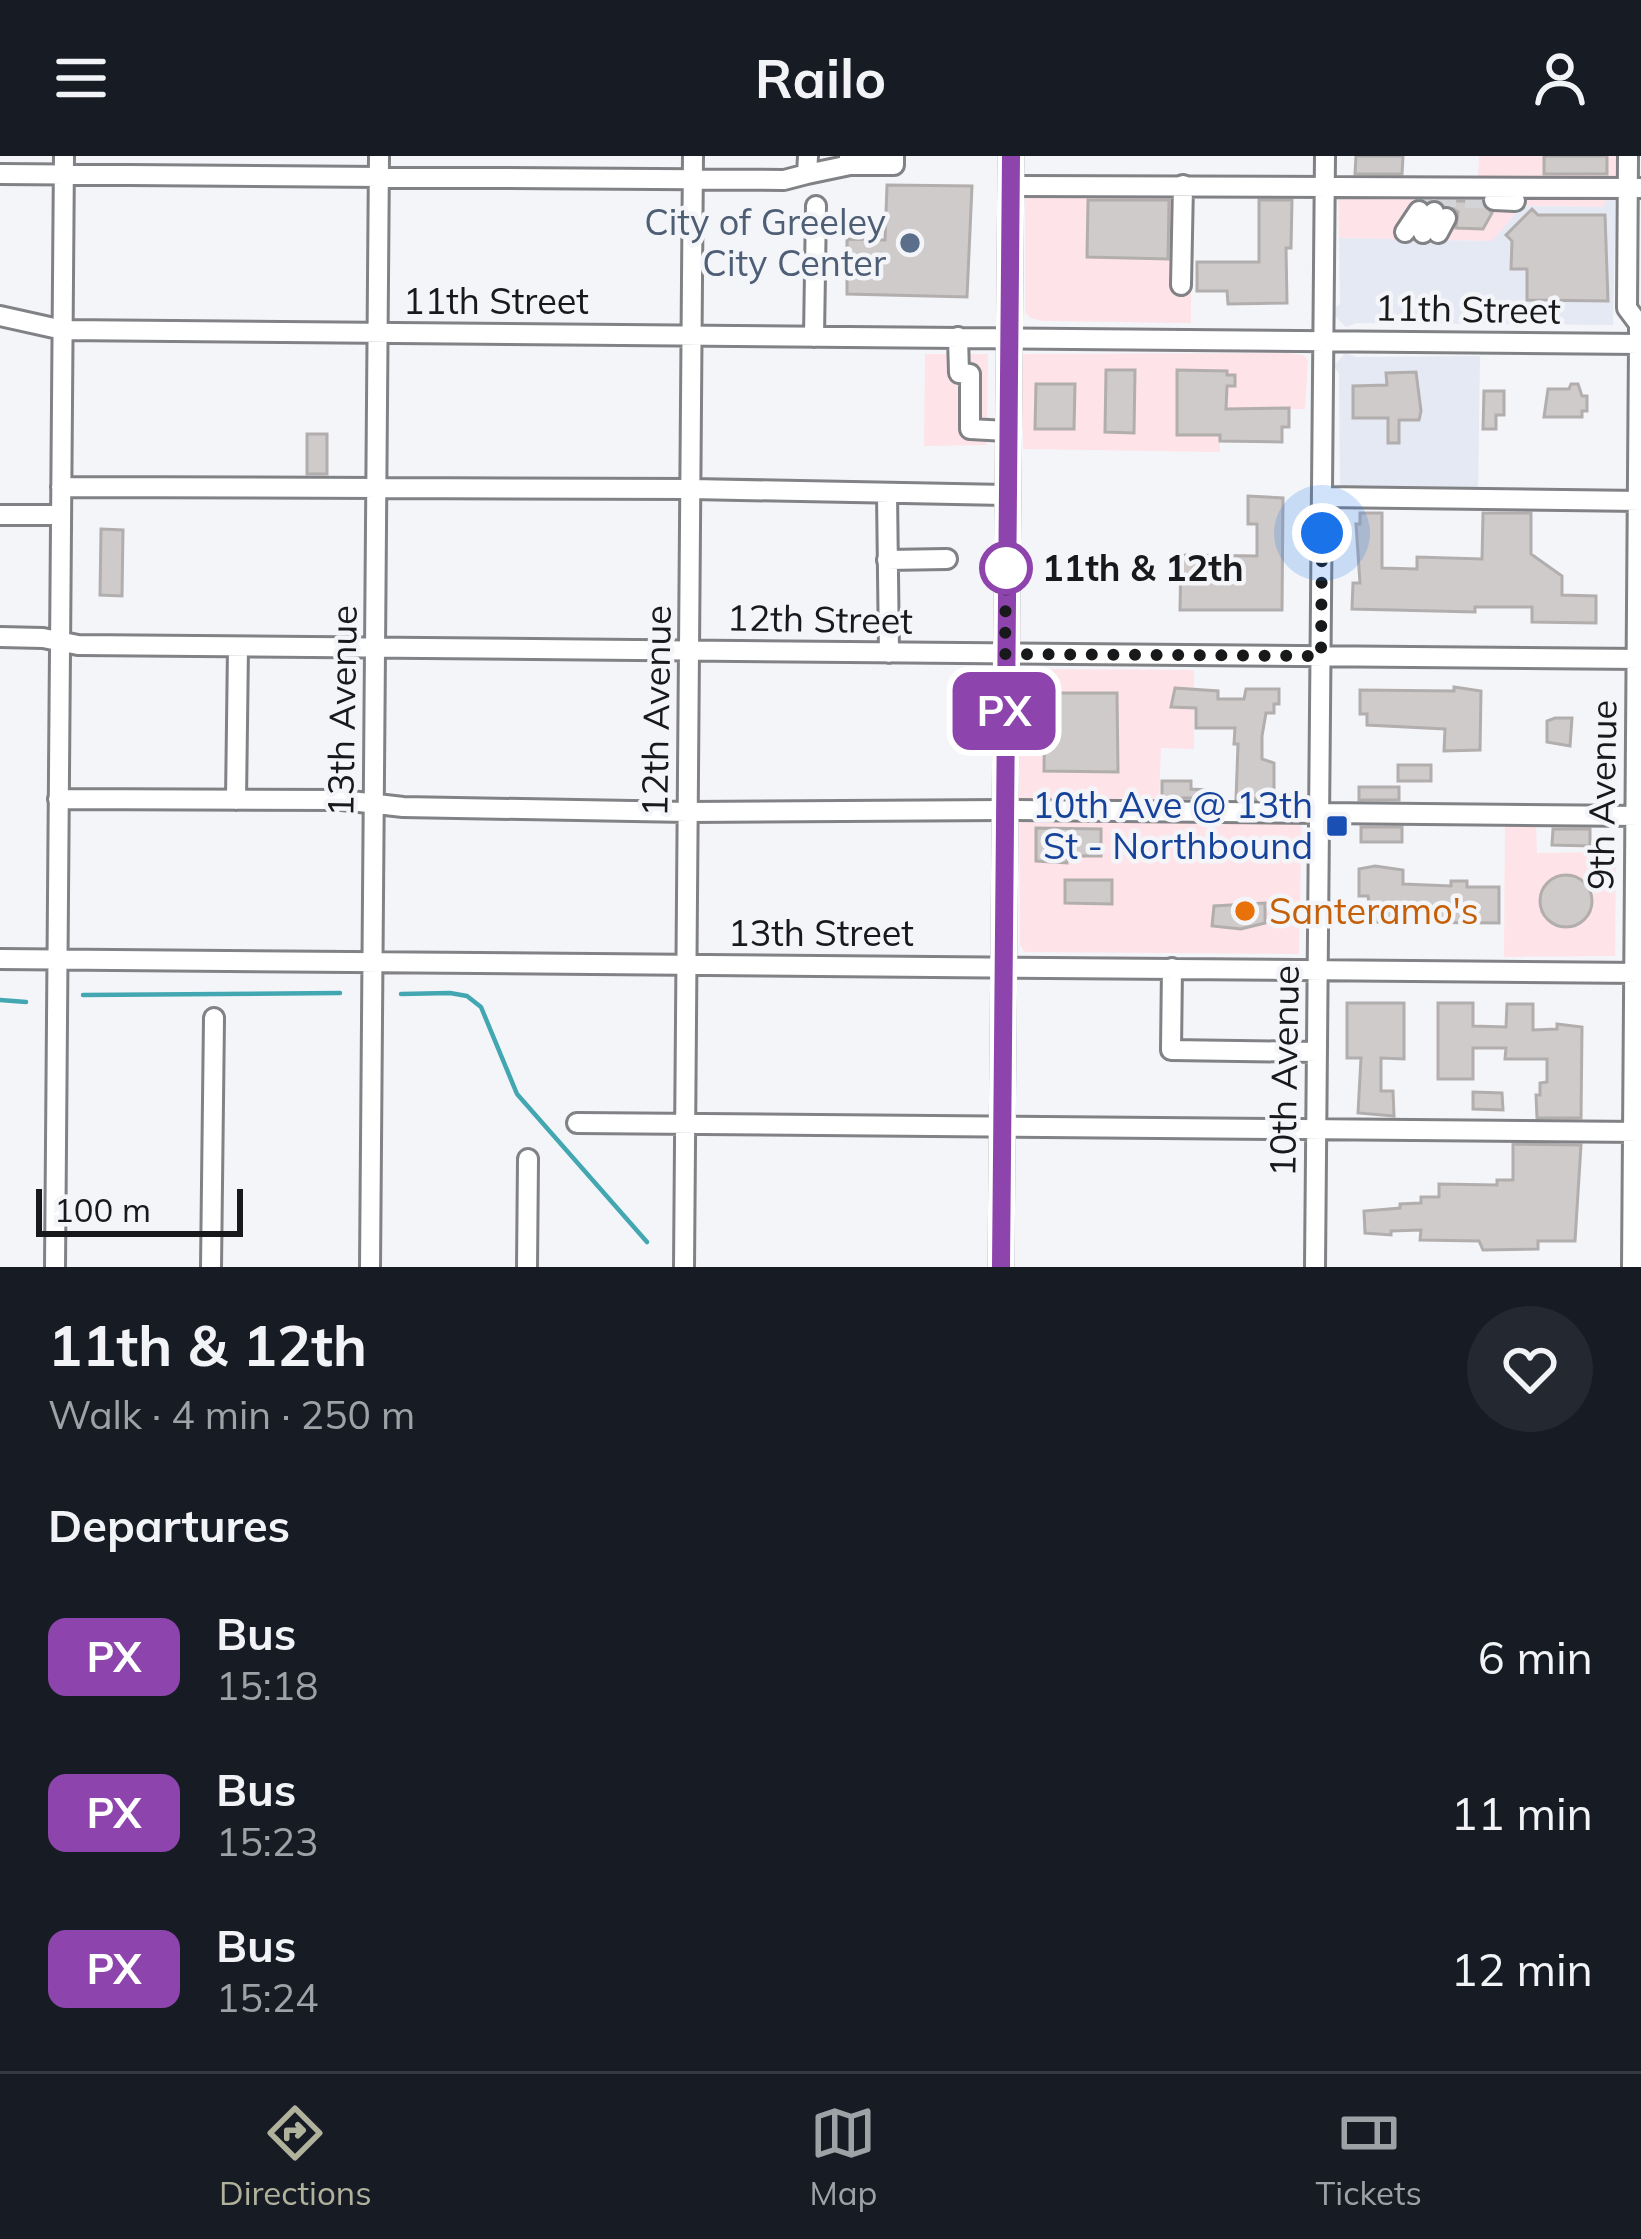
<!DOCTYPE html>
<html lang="en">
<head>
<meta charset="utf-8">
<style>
	:root { --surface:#171b24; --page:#242831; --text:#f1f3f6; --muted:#9ea1a6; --line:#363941; --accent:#b0b29c }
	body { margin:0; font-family:Mulish,sans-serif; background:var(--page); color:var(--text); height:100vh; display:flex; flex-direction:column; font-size:45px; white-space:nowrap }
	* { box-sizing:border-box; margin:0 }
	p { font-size:39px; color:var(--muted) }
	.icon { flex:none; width:66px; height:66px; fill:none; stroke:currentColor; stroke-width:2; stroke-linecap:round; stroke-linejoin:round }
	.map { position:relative; height:1111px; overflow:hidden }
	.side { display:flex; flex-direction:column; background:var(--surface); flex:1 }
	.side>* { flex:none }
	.badge { padding:0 24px; border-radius:18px; font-size:42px; line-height:78px }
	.scale { position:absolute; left:36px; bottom:30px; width:207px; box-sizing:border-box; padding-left:12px; border:6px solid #18191a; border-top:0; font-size:33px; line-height:42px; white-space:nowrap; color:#18191a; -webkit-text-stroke:9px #f4f5f9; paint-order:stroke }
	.you { position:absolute; width:60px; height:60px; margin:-30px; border:9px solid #fff; border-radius:50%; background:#1a73e8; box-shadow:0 0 0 18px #1a73e833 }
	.map>.badge { position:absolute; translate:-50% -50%; box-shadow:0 0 0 6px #fff }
	h2 { padding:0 48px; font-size:45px; line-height:108px }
	.round { display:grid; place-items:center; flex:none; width:126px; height:126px; border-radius:63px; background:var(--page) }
	.summary { display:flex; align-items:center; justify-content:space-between; height:204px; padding:0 48px }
	h1 { font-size:57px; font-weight:700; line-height:90px }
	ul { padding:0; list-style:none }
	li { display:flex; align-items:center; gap:36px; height:156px; padding:0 48px }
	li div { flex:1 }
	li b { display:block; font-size:45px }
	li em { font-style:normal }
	li .badge { min-width:132px; font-weight:700; text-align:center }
	header { display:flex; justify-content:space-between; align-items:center; height:156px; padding:0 48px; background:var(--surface); font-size:54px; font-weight:700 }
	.tabs { display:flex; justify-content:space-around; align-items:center; height:168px; border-top:3px solid var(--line); background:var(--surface); font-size:33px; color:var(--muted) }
	.tabs a { display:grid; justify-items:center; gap:6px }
	.tabs .current { color:var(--accent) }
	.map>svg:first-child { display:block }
</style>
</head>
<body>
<header><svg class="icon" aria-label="menu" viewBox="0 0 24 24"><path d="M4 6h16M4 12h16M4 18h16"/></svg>Railo<svg class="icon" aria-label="person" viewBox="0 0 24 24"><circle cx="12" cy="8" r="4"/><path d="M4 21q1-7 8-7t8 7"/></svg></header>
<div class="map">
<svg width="1641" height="1111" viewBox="0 0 1641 1111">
	<rect width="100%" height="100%" fill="#f4f5f9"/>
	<!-- commercial -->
	<path fill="#fee3e8" d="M1479 0H1616V24L1604 51 1522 50 1493 85 1339 82 1338 20 1478 22Z
		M1025 19 1191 20V167L1043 165 1030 162 1025 156Z
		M1289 197 1304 199 1308 205 1305 253H1227L1226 262 1220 263V296L1023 293 1022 198Z
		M925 198H988L987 289 924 290Z
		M1018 513 1194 514V593L1161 592 1159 647 1302 651 1299 798 1025 796 1020 789Z
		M1536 664 1537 697 1616 696 1615 800 1504 801 1505 665Z"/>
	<!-- built -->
	<path fill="#e5e9f4" d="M1616 24 1613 169 1357 167 1346 171 1335 160 1334 153 1340 148 1339 82 1492 85 1522 50 1603 51Z
		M1345 197 1356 201 1480 200 1478 336 1340 335 1339 218 1334 210Z"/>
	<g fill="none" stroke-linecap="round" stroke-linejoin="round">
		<!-- stream -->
		<path stroke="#43a7b2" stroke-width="4.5" d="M401 838 450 837 467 840 481 851 517 938 647 1086
			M83 839 340 837
			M0 844 26 846"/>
	</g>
	<!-- building -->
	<path fill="#cfcbca" stroke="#b2aead" stroke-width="3" d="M1356 0H1403L1402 18H1355Z
		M1544 0H1607V18H1544Z
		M887 29 972 30 967 141 847 138V83L885 84Z
		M1088 44H1169L1168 103 1087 101Z
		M1259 44H1292L1291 92H1286L1287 147 1228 148 1227 135H1197V106H1259Z
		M1441 45H1481L1492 57 1483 73 1456 72 1458 56Z
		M1532 53 1538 59H1605L1608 145 1527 144V113H1511L1512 85 1506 79Z
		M1106 214H1135L1134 277 1105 276Z
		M1177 214 1227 215V219H1235V230H1227L1226 253 1289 252V271H1282V286L1220 285V279H1177Z
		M1416 216 1421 255 1419 264H1399V287H1388V262H1353V230L1387 229 1386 217Z
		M1036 228H1075L1074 273H1035Z
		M1571 228H1578L1582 240H1587V255H1582V261H1544L1548 233H1569Z
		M1484 235H1504V259H1496V273H1483Z
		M307 278H327V318H307Z
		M1248 340 1283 342 1282 454H1180L1181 399 1257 400V368H1248Z
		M1360 357H1382V412L1417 413V401L1482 403 1483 357H1531V398L1562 420V439L1596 440V467L1532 466V451H1475V456L1352 453 1353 427H1360L1356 368H1360Z
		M101 373 123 374 122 440 100 439Z
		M1454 531 1481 535 1480 594 1444 595 1445 573 1367 569V558H1360V534L1454 535Z
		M1175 532 1218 535V543H1244L1246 533H1279V548H1274V557H1266L1262 580V603L1274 607V643H1236L1238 588H1234L1235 572H1196V552L1171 551Z
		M1045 537H1117L1118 616 1044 615Z
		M1555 562H1572L1570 590 1547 586V565Z
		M1398 609H1431V625H1398Z
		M1162 625H1191V633L1209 634V642H1162Z
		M1359 631H1399V644H1359Z
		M1361 671H1402V686H1361Z
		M1036 672 1101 673V700H1067V707L1036 705Z
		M1553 673H1590V690L1552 689Z
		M1375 710 1403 714V728L1451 730V725H1467V731H1499V767L1372 766 1368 740H1359V713Z
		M1540 745a26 26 0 1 1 52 0a26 26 0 1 1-52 0Z
		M1065 724H1112V748L1065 747Z
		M1265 747V767L1241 773 1212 770 1214 750Z
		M1347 847H1404V903L1381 902V935H1393L1394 960 1358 957 1361 902H1347Z
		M1438 847H1473V870L1506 871 1507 848H1533V874L1557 873V868L1582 871 1581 962H1537L1536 939H1540V927L1547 926V903H1505L1506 892H1473V923H1438Z
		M1473 936 1502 937 1503 954 1473 953Z
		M1513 988 1581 989 1575 1085H1538V1093L1483 1094 1479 1085 1420 1084 1421 1074 1391 1075V1079L1365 1077 1364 1055 1400 1052V1048L1421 1047V1041H1439V1028L1497 1029V1024H1513Z"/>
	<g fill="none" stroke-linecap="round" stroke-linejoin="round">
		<!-- minor-tunnel -->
		<path stroke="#d3d4d8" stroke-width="18" stroke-dasharray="18 9" stroke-linecap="butt" d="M1419 55 1428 41 1494 44"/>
		<!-- minor casing -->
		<g stroke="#818285" stroke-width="24">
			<path id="minor" d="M1628 0 1627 152 1639 168V188L1632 1111
				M850 9H894V0
				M0 18 784 24 807 18 808 0
				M807 18 850 9 849 0
				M1010 30 1641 32
				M1494 44 1515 45
				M1405 76 1419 55
				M1423 77 1434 56
				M1438 77 1446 62
				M1181 129 1183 29
				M0 160 63 174 1641 188
				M814 181 816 50
				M958 181 959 217 970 218V273L1007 275
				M61 331 692 333 1006 339
				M887 337 889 497
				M1323 341 1641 345
				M0 359H61
				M887 404 947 403
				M0 481 43 482 78 489 1641 503
				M58 643 342 644 403 651 688 656 1004 654 1641 660
				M236 644 238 491
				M0 803 1641 817
				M1172 812 1171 894 1317 896
				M577 967 1641 976
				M55 1111 64 0
				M211 1111 214 862
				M370 1111 379 0
				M527 1111 528 1003
				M684 1111 693 0
				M1315 1111 1325 0"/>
		</g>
		<!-- major casing -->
		<g stroke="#818285" stroke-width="27">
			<path id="major" d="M1001 1111 1011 0"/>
		</g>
		<!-- minor -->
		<use href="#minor" stroke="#fff" stroke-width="18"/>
		<!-- major -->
		<use href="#major" stroke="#fff" stroke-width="21"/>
	</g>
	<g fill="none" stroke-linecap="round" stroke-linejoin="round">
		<!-- line casing -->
		<g stroke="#fff" stroke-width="27">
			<path id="line" d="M1001 1111 1011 0"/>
		</g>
		<!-- line -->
		<use href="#line" stroke="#8e44ad" stroke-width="18"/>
		<!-- walk -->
		<path stroke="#18191a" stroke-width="12" stroke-dasharray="0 21.6" d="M1006 412 1005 498 1321 500 1322 377"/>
	</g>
	<!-- markers -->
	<circle fill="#5c6f8a" stroke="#f4f5f9" stroke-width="4.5" cx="910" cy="87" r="12"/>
	<circle fill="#fff" stroke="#8e44ad" stroke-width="6" cx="1006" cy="412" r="24"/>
	<rect fill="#1a4fb4" stroke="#f4f5f9" stroke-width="4.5" x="1325" y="658" width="24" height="24" rx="6"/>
	<circle fill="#e8710a" stroke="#f4f5f9" stroke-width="4.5" cx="1245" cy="755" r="12"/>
	<g text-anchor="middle" stroke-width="9" stroke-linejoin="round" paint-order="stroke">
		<!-- service labels -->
		<g font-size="36" fill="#4e5e75" stroke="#f4f5f9" text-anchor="end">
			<text x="886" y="79">City of Greeley<tspan x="886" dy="41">City Center</tspan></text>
		</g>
		<!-- street labels -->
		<g font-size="36" fill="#18191a" stroke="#f4f5f9">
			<text x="496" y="158">11th Street</text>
			<text transform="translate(1468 153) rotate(1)" y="13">11th Street</text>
			<text transform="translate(820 463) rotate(1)" y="13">12th Street</text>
			<text transform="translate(342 555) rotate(-89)" y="13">13th Avenue</text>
			<text transform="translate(656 555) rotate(-89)" y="13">12th Avenue</text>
			<text transform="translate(1602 639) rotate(-89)" y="13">9th Avenue</text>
			<text x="821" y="790">13th Street</text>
			<text transform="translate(1284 915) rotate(-89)" y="13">10th Avenue</text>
		</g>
		<!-- stop labels -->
		<g font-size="36" font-weight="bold" fill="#18191a" stroke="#f4f5f9" text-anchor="start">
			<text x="1042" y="425">11th &amp; 12th</text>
		</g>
		<!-- transit labels -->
		<g font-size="36" fill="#164399" stroke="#f4f5f9" text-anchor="end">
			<text x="1313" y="662">10th Ave @ 13th<tspan x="1313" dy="41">St - Northbound</tspan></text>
		</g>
		<!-- food labels -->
		<g font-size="36" fill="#c56008" stroke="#f4f5f9" text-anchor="start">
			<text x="1269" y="768">Santeramo's</text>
		</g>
	</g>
</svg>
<div class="scale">100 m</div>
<div class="you" style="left:1322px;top:377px"></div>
<b class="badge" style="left:1004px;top:555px;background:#8e44ad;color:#fff">PX</b>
</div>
<section class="side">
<div class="summary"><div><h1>11th &amp; 12th</h1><p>Walk · 4 min · 250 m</p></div><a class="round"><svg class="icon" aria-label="heart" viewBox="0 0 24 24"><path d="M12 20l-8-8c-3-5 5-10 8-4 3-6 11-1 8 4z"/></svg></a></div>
<h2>Departures</h2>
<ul>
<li><span class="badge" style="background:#8e44ad;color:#fff">PX</span><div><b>Bus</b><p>15:18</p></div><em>6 min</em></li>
<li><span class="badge" style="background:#8e44ad;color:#fff">PX</span><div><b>Bus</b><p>15:23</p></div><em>11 min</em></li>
<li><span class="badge" style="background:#8e44ad;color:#fff">PX</span><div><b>Bus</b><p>15:24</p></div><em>12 min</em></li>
</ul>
</section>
<nav class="tabs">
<a class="current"><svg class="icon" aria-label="directions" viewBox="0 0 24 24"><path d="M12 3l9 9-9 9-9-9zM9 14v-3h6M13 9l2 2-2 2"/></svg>Directions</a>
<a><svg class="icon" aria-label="map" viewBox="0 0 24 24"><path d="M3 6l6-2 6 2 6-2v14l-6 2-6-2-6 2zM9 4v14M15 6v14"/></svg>Map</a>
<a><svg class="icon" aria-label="tickets" viewBox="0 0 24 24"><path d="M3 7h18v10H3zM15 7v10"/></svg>Tickets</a>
</nav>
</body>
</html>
